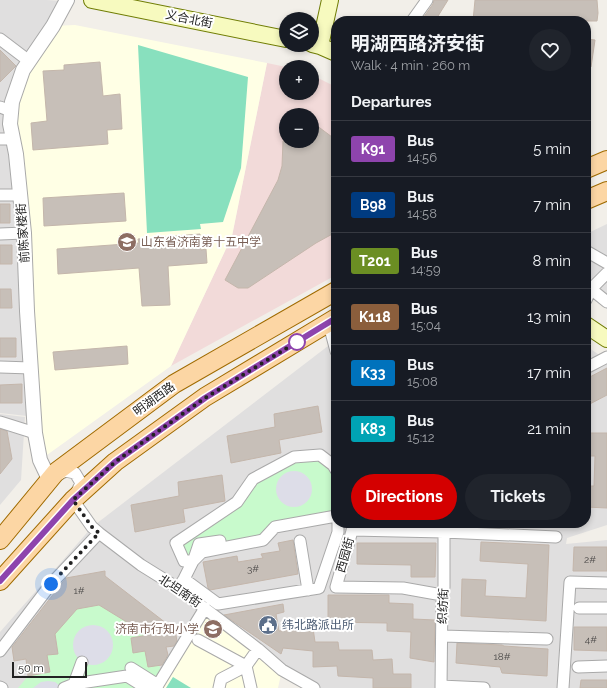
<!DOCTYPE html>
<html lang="en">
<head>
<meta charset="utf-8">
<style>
	:root { --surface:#171b24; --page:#20242c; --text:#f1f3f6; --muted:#9ea1a6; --line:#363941; --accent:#d40000 }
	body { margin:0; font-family:Raleway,"Noto Sans SC",sans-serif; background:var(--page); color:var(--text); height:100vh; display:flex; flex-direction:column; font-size:15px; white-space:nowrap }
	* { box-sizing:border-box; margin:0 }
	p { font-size:13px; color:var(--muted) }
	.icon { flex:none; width:22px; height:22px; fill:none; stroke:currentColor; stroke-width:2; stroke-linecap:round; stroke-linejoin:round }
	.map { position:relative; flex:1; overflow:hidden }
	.details { position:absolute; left:331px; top:16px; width:260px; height:512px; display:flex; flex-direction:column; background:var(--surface); border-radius:16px; box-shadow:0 2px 6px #0003 }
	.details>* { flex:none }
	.badge { padding:0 8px; border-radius:3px; font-size:14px; line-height:26px }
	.fabs { position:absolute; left:279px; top:12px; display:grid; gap:8px }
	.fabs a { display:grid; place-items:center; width:40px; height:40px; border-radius:50%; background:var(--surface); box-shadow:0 2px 6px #0003; font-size:20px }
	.scale { position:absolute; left:12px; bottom:10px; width:75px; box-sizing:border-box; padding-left:4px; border:2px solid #222; border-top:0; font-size:11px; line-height:14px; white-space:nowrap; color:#222; -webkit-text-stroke:3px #fff; paint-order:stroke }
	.you { position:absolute; width:20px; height:20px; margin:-10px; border:3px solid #fff; border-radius:50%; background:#1a73e8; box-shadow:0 0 0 6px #1a73e833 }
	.map>.badge { position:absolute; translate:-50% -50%; box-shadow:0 0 0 2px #fff }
	h2 { padding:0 20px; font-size:15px; line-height:36px }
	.round { display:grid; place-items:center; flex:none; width:42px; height:42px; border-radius:21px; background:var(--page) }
	.overview { display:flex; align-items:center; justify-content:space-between; height:68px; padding:0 20px }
	h1 { font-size:19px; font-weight:700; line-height:30px }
	.cta { display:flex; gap:8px; margin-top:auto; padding:8px 20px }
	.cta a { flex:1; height:46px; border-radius:24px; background:var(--accent); color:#fff; font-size:16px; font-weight:700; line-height:46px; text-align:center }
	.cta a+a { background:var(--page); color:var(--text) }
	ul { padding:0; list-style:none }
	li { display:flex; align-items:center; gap:12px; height:56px; padding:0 20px; border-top:1px solid var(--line) }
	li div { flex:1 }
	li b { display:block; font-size:15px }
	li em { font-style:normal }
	li .badge { min-width:44px; font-weight:700; text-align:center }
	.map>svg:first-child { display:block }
</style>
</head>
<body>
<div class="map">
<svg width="607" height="688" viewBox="0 0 607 688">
	<rect width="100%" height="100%" fill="#f2efe9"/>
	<!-- residential -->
	<path fill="#e0dfdf" d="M0 0H47L61 1 7 104 3 131 10 155 19 242 27 416 0 413Z
		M607 224V309L586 295V234Z
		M336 342V523H586V346L607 360V525L567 538 566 544 607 540V688H314L282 670 160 688H0V632L92 527 328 346Z
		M0 414 25 417 21 480 0 505Z"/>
	<!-- commercial -->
	<path fill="#f2dad9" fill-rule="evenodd" d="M267 63 286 67V93H312V75L336 87V275L171 366 232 236ZM286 115H312V141H286Z"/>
	<!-- education -->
	<path fill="#ffffe5" d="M75 25 267 63 232 236 171 366 40 460 11 111 53 26Z
		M205 608 282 670 278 688H160Z"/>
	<!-- park -->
	<path fill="#c8facc" d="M320 455 336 470V516L275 527 263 540 184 561 176 543 237 502 253 479 294 457Z
		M99 605 148 635 131 638 133 652 145 651 148 667 159 665 163 676 156 688H18L28 676 50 672 47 655 58 654 56 639H50L77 609Z"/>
	<!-- pitch -->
	<path fill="#88e0be" d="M138 45 248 77 241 168 223 222 200 224 201 229 147 233Z
		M173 677 191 688H166Z"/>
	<!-- plaza -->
	<path fill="#dddde8" d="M276 489a18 18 0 1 1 36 0a18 18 0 1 1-36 0Z
		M73 645a20 20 0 1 1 40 0a20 20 0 1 1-40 0Z
		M48 681 55 682 63 688H33L41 682Z"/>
	<!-- building -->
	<path fill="#c7bfb8" stroke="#c4b6ab" d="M434 0H448L435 21H421L433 4Z
		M475 0H597L598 13 597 21H473Z
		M586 39 595 40 591 67H586Z
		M0 50 16 66 0 82Z
		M100 62 103 96 120 94 122 129 107 130 108 144 33 150 31 123 47 121 43 71 64 70V65Z
		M312 122 336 140V232L316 243 248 288H238L225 280 278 180 282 166 283 141H312Z
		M124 193 126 221 44 226 43 198Z
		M0 204H10V223H0Z
		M200 234 201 250 206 249 207 263 168 266 170 305 142 306 139 268 58 274 57 249 139 243 138 239Z
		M0 245H12V264H0Z
		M0 289H11L12 308H0Z
		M0 338H16V357H0Z
		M127 346 128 364 55 370 53 352Z
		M607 368V395L586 406V379Z
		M22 384V403H0V385Z
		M318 406 322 432 279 440 281 453 231 463 227 436 275 427 274 414Z
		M0 429 7 431 12 459 0 474Z
		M586 433H607V508L586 507V486H594L595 456H586Z
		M222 475 225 501 183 509 185 522 135 532 131 505 179 496 178 482Z
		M293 540 298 574 210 590 208 588 203 562 237 556 238 562 263 558 261 554 280 551 278 543Z
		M481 542 549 545 546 621 461 616 462 579 486 580 485 596 526 598 528 564 480 561Z
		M357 543H436L435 577H411V565L357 564Z
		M574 547H607V571H573Z
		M105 571V576L175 630 177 641 174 646 166 647 168 655 162 665 148 667 145 651 133 653 131 638 148 635 99 605 77 609 55 634 58 654 47 655 50 672 28 676 26 659 14 661 12 647 66 578Z
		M328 595H389V603L413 604V619L435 620 434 662 410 658 411 632 387 631V623L328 622Z
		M283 604 284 612 276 614 279 631 313 628 315 642H338L339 650H372L373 660 392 659 393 674H411V688H373V678L338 676 337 666 313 667V651L283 648 281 654 224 615Z
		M574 627H607V651L574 650Z
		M457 643 502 645 504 646 548 649 547 676 502 673 500 667 456 663Z
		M581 680H607V688H580Z"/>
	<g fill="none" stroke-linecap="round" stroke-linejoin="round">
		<!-- minor casing -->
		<g stroke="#a9a9a9" stroke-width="13">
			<path id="minor" d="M412 21 427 0
				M0 39 29 61
				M0 107 11 111
				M0 139H13
				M0 195H20
				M0 234 24 233
				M586 251 607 263
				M607 273 591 289 607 302
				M586 285 591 289 586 300
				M327 323 331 332 336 351
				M0 367 31 368
				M586 368 607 357
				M0 422 35 433
				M58 475 65 471 75 473 81 483 73 500 92 527 99 533 141 565 178 588 258 649 282 670 314 688
				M354 524 336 587 403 588 442 595
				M352 530 444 532 556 537
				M300 541 308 590
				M194 559 199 544 220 541
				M193 561 202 552 263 540 275 527 336 516
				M184 579 218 604 319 588 338 532V523
				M178 588 184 579 193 561H184L176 543 237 502 253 479 294 457 320 455 333 465 336 470
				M579 608H607
				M443 636 547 639
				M198 640 246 666 221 679 219 688
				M0 651 51 584 99 533
				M578 667 607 666
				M131 668 158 685
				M74 684 127 676 146 688
				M441 686 484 688
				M0 687 2 688
				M64 688 74 684 82 662
				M156 688 205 608
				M251 688 246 666 258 649
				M441 688 442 595 444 587V523
				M563 688 570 582 607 583"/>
		</g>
		<!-- tertiary casing -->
		<g stroke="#a9a9a9" stroke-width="16">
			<path id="tertiary" d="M49 479 40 460 35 433 27 311 24 233 16 154 10 124 12 102 23 70 53 26 67 0"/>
		</g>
		<!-- secondary casing -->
		<g stroke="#707d05" stroke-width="18">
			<path id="secondary" d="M92 0 286 39
				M312 44 320 46 336 53
				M320 46 330 0
				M586 325 607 339"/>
		</g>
		<!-- primary casing -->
		<g stroke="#a06b00" stroke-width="20">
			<path id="primary" d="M586 169 607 160
				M586 200 607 191
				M0 540 56 472 174 384 336 291
				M0 581 73 500 115 462 205 397 336 318"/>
		</g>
		<!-- minor -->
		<use href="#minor" stroke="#fff" stroke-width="11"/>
		<!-- tertiary -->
		<use href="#tertiary" stroke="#fff" stroke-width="14"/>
		<!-- secondary -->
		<use href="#secondary" stroke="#f7fabf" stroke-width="16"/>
		<!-- primary -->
		<use href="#primary" stroke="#fcd6a4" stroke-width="18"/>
	</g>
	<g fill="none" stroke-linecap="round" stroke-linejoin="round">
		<!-- line casing -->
		<g stroke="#fff" stroke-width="9">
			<path id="line" d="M0 581 73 500 115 462 205 398 336 318"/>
		</g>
		<!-- line -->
		<use href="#line" stroke="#8e44ad" stroke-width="6"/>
		<!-- walk -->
		<path stroke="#222" stroke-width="4" stroke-dasharray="0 7.2" d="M51 584 99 533 92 527 73 500 115 462 205 398 297 342"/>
	</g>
	<!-- icons -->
	<defs>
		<g id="school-disc" transform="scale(1)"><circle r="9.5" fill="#8d6e63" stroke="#fff"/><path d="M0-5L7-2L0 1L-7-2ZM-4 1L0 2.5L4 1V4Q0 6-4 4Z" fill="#fff"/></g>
		<g id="civic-disc" transform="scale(1)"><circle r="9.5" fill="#5c6f8a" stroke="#fff"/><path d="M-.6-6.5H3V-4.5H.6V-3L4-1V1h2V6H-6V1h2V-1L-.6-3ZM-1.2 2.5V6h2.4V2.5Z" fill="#fff"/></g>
	</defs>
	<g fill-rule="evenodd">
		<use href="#school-disc" x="127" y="242"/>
		<use href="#civic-disc" x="268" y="625"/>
		<use href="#school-disc" x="213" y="629"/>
	</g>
	<!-- markers -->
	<circle fill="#fff" stroke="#8e44ad" stroke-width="2" cx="297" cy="342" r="8"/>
	<g text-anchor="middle" stroke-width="4" stroke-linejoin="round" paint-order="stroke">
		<!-- number labels -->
		<g font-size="10" fill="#4b4948">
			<text x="590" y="563">2#</text>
			<text x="253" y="572">3#</text>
			<text x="79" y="594">1#</text>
			<text x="591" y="643">4#</text>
			<text x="502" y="660">18#</text>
		</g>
		<!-- street labels -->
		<g font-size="12" fill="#222" stroke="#fff">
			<text transform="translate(189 19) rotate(11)" y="4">义合北街</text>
			<text transform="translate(23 233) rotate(-94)" y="4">前陈家楼街</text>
			<text transform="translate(154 399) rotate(-36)" y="4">明湖西路</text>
			<text transform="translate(345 555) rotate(-74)" y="4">西园街</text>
			<text transform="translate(180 591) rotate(34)" y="4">北坦南街</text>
			<text transform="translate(443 606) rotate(-88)" y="4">织纺街</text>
		</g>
		<!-- education labels -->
		<g font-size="12" fill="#785e54" stroke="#fff" text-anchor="start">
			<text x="141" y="246">山东省济南第十五中学</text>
			<text x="199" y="633" text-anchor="end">济南市行知小学</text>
		</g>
		<!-- service labels -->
		<g font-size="12" fill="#4e5e75" stroke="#fff" text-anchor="start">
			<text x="282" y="629">纬北路派出所</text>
		</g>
	</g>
</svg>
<div class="fabs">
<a><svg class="icon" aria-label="layers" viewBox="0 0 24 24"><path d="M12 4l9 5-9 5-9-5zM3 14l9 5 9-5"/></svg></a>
<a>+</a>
<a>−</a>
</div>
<div class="scale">50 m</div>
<div class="you" style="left:51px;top:584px"></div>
<section class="details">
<div class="overview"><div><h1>明湖西路济安街</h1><p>Walk · 4 min · 260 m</p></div><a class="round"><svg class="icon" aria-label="heart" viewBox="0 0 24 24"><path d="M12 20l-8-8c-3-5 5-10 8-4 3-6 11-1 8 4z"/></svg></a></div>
<h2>Departures</h2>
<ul>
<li><span class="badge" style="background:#8e44ad;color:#fff">K91</span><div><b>Bus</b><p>14:56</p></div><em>5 min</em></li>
<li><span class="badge" style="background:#003b80;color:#fff">B98</span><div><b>Bus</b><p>14:58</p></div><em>7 min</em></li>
<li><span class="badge" style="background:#6b8e23;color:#fff">T201</span><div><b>Bus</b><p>14:59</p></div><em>8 min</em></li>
<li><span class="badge" style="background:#8b5e3c;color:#fff">K118</span><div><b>Bus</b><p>15:04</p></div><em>13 min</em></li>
<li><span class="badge" style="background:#0072bc;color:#fff">K33</span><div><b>Bus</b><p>15:08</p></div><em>17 min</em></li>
<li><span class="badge" style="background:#00a3b4;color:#fff">K83</span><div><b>Bus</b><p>15:12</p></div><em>21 min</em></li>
</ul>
<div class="cta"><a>Directions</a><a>Tickets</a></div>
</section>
</div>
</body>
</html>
